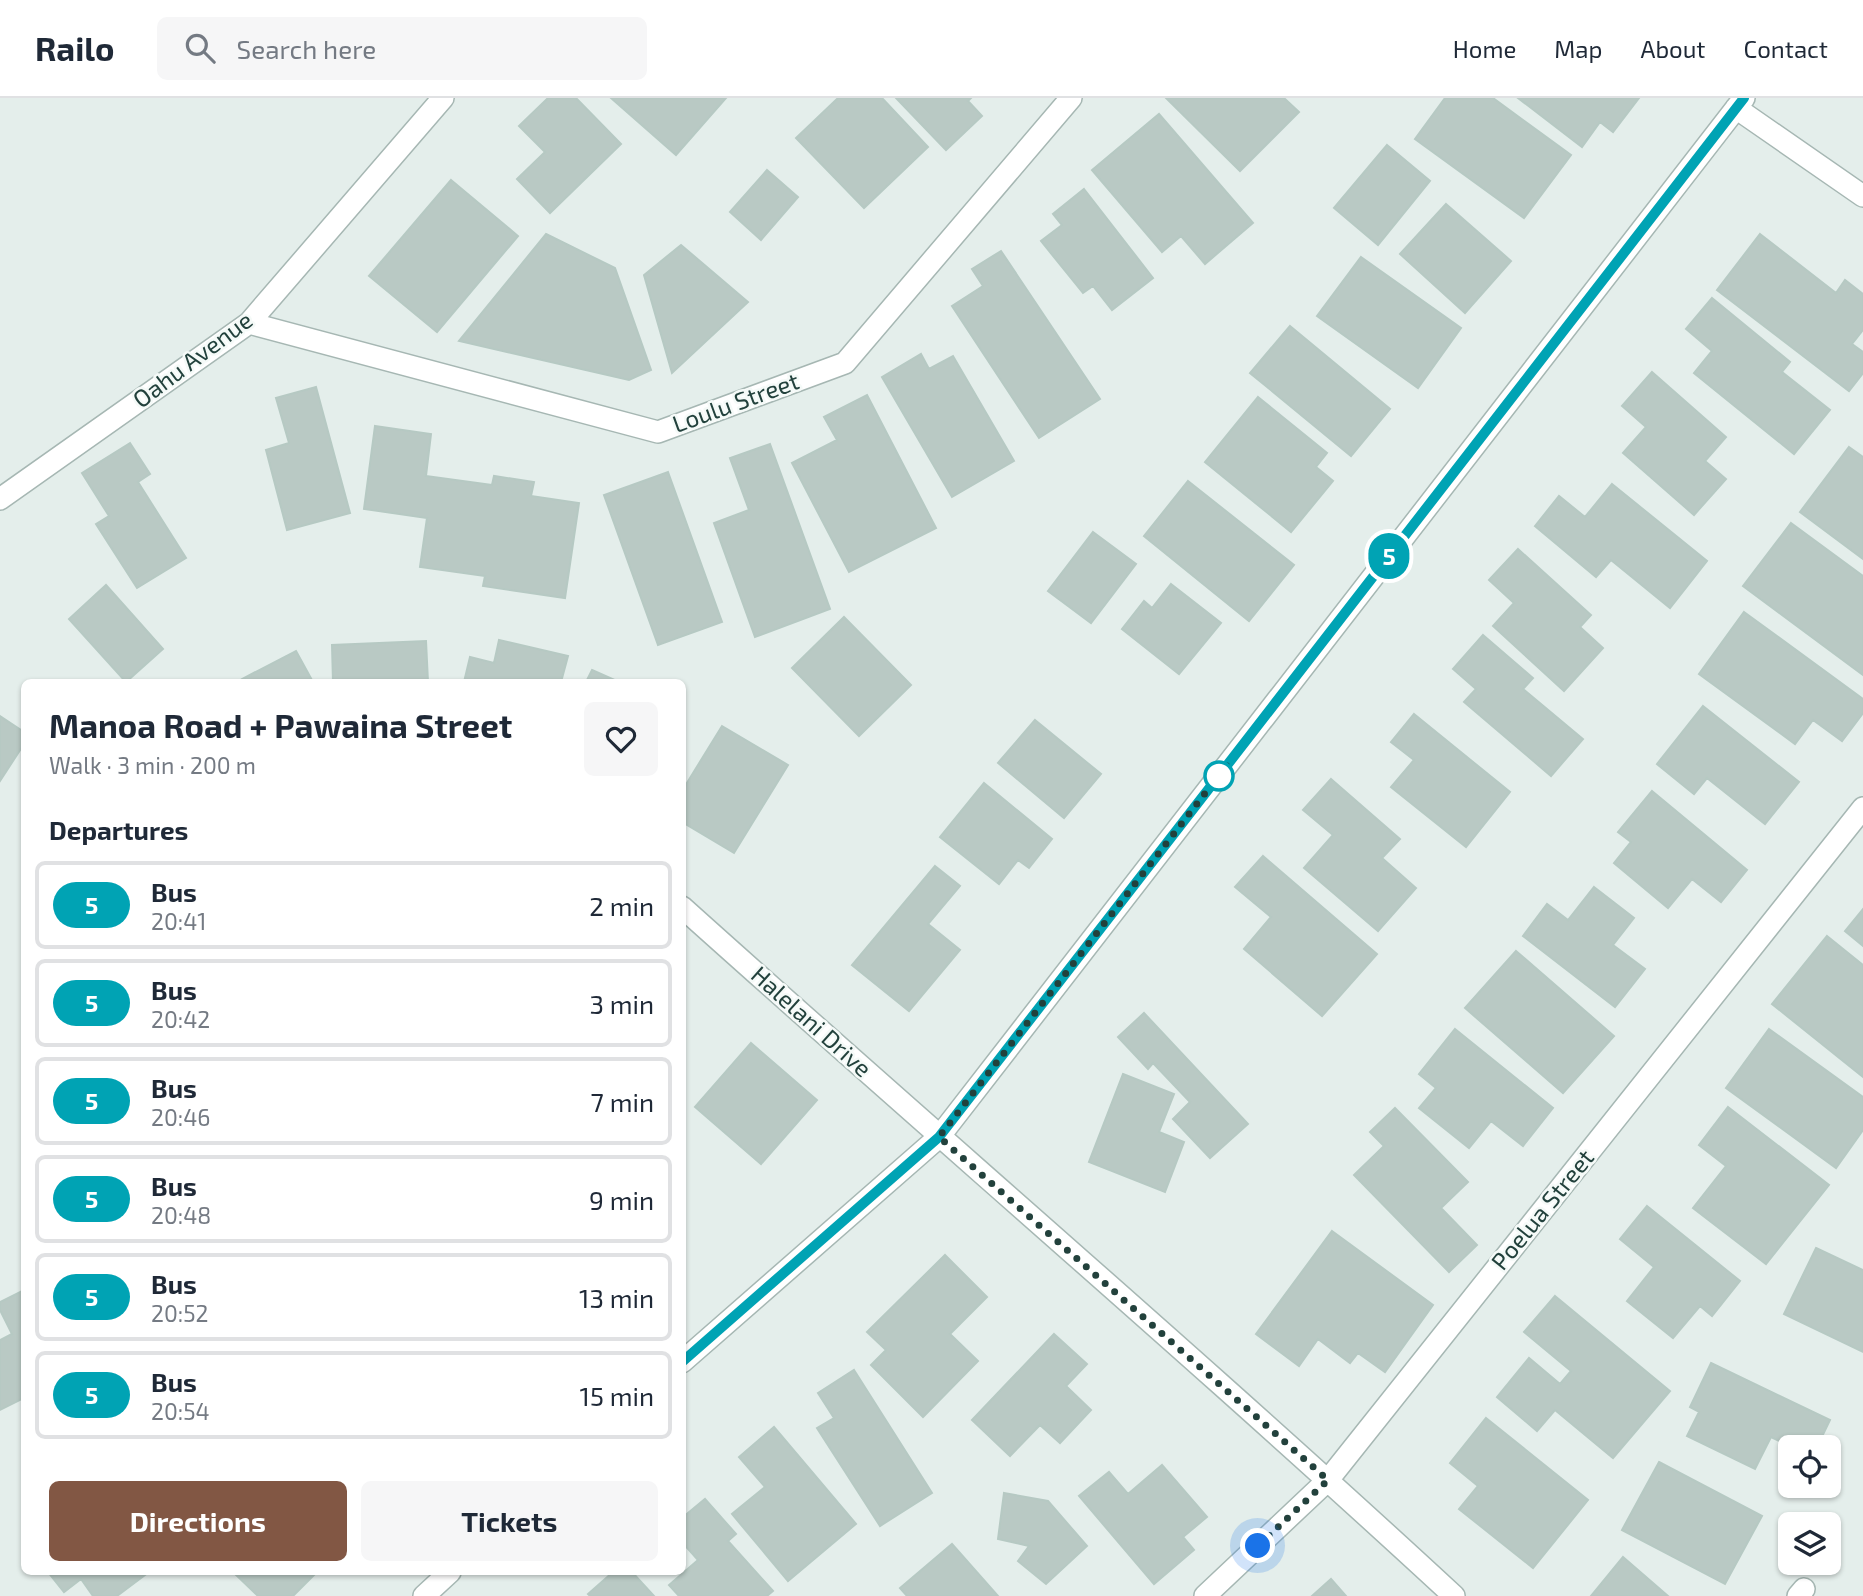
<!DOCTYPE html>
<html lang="en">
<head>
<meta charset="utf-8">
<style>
	:root { --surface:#fff; --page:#f6f6f7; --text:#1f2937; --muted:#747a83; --line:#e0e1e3; --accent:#825744 }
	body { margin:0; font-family:"Exo 2",sans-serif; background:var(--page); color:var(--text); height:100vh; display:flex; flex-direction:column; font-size:26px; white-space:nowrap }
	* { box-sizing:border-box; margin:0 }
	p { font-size:23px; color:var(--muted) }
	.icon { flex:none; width:38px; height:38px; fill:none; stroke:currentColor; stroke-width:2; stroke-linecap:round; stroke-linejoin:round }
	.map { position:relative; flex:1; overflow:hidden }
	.sheet { position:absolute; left:21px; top:581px; width:665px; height:896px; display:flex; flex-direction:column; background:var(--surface); border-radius:10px; box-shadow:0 2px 5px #0004 }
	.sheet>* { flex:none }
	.badge { padding:0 14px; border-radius:23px; font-size:24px; line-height:46px }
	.controls { position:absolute; left:1778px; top:1337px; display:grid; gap:14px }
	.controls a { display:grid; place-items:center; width:63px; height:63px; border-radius:10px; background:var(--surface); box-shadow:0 2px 5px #0004; font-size:35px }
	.you { position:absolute; width:35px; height:35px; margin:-18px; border:5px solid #fff; border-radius:50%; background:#1a73e8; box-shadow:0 0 0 10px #1a73e833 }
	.map>.badge { position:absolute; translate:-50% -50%; box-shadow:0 0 0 4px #fff }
	h2 { padding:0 28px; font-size:26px; line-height:63px }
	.round { display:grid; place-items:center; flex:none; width:74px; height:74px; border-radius:10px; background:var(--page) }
	.summary { display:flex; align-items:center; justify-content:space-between; height:119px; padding:0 28px }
	h1 { font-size:33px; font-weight:700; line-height:52px }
	.action { display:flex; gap:14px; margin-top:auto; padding:14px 28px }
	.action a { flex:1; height:80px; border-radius:10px; background:var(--accent); color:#fff; font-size:28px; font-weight:700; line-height:80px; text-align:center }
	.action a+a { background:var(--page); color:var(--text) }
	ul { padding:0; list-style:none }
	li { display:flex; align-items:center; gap:21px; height:88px; margin:0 14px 10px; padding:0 14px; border:4px solid var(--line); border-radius:10px }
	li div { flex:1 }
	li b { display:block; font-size:26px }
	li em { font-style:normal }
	li .badge { min-width:77px; font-weight:700; text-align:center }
	header { display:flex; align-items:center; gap:42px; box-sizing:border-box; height:98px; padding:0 35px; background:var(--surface); border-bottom:2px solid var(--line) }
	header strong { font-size:33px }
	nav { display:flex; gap:38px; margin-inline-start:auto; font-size:24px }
	.search { width:490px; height:63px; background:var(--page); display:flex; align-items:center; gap:18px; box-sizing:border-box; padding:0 24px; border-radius:10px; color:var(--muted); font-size:26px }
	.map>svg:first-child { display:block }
</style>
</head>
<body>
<header>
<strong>Railo</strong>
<div class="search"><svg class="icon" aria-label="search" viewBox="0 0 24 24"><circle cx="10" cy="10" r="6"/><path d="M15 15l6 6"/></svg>Search here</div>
<nav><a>Home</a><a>Map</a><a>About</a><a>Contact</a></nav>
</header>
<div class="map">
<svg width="1863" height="1498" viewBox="0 0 1863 1498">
	<rect width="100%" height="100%" fill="#e4eeeb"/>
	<!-- building -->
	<path fill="#b9c9c4" stroke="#b6c9c3" stroke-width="2" d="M548 0H576L621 46 550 115 517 81 545 54 519 28Z
		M611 0H726L676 57Z
		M838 0H882L928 49 864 110 796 40Z
		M896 0H971L968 3 982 18 946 52Z
		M1166 0H1284L1299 14 1240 73Z
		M1445 0H1493L1571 57 1524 120 1415 41Z
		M1518 0H1639L1613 34 1600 24 1582 49Z
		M1159 16 1253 125 1205 166 1181 138 1162 154 1092 72Z
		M1387 47 1430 83 1378 147 1334 110Z
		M767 72 798 99 761 142 730 114Z
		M451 82 518 138 437 234 369 178Z
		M1084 91 1153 180 1112 212 1093 188 1083 195 1041 143 1062 127 1053 116Z
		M1446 106 1511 163 1465 215 1400 156Z
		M546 136 615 170 651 272 629 282 459 243Z
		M1760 136 1836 195 1845 182 1863 196V232L1852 246 1863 254V275L1849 293 1717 192Z
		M681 147 748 204 672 275 644 177Z
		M1001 153 1100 301 1039 340 952 208 983 188 972 171Z
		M1361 159 1461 230 1418 290 1317 218Z
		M1712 200 1790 264 1782 274 1830 312 1794 356 1694 275 1712 253 1686 231Z
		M1290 228 1390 311 1351 358 1250 275Z
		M921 256 929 271 953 258 1014 363 952 399 882 279Z
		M1652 274 1726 339 1705 363 1726 381 1694 417 1623 355 1646 329 1622 308Z
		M316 289 350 415 287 432 266 352 289 345 276 300Z
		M867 297 936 430 849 474 792 365 837 342 824 319Z
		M1258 299 1327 355 1316 369 1333 383 1291 434 1205 364Z
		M375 328 431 336 426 378 492 387 494 378 534 384 531 398 579 405 565 500 483 488 485 478 420 469 427 420 364 411Z
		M130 345 150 376 138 384 186 460 137 490 96 426 109 418 82 375Z
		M770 346 830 511 755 539 714 425 749 412 730 360Z
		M1849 349 1863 359V461L1800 414Z
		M668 374 722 524 658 547 604 397Z
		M1188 383 1294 467 1249 523 1144 438Z
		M1612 386 1707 463 1670 510 1611 462 1596 479 1535 428 1559 398 1585 419Z
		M1791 425 1863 478V577L1743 488Z
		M1093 434 1136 466 1091 525 1048 493Z
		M1518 451 1591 517 1580 529 1603 550 1564 593 1493 528 1514 505 1489 482Z
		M1171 486 1221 525 1179 576 1122 531 1144 503 1152 510Z
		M106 487 163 551 126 584 69 521Z
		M1744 514 1863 601V615L1842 643 1813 622 1795 646 1699 576Z
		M844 519 911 587 859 638 792 570Z
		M1483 537 1533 580 1523 591 1583 641 1551 678 1464 604 1476 591 1453 571Z
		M499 542 568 558 561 584H464L470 559 494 565Z
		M426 543 428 584H333L332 547Z
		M296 553 313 584H244L242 581Z
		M592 572 619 584H586Z
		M1703 608 1799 684 1765 726 1707 680 1694 696 1657 666Z
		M1414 616 1510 694 1466 749 1391 689 1414 662 1391 644Z
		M0 618 24 634V646L0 683Z
		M1035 622 1101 676 1064 720 998 665Z
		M722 628 788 667 734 755 682 724V693Z
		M1331 681 1400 741 1382 760 1416 790 1378 833 1304 770 1333 737 1303 712Z
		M984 685 1052 741 1029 770 1018 762 999 786 940 739Z
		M1652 693 1747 772 1721 804 1692 781 1668 810 1614 765 1631 744 1618 734Z
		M1263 758 1377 856 1322 918 1244 851 1271 819 1235 789Z
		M935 768 960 788 928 826 960 852 909 913 852 867Z
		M1594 789 1634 820 1613 847 1645 871 1615 909 1523 838 1547 806 1568 822Z
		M1863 811V848L1845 833Z
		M1827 838 1863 867V979L1772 906Z
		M1516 853 1614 938 1563 995 1465 910Z
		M1144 915 1248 1026 1210 1060 1173 1021 1190 1004 1153 965 1148 971 1118 939Z
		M1455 931 1553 1010 1523 1048 1491 1023 1469 1050 1419 1010 1436 990 1419 976Z
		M1769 931 1863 999V1032L1836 1070 1726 990Z
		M751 945 817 1002 761 1066 695 1009Z
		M1123 976 1174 996 1159 1034 1184 1044 1165 1094 1089 1064Z
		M1728 1009 1829 1087 1766 1166 1693 1110 1726 1068 1699 1047Z
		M1395 1010 1468 1084 1441 1110 1477 1147 1449 1174 1354 1077 1384 1048 1370 1034Z
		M1647 1108 1740 1183 1712 1218 1700 1208 1673 1240 1627 1203 1654 1169 1620 1141Z
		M1332 1133 1433 1207 1385 1274 1358 1255 1350 1265 1318 1241 1299 1268 1256 1236Z
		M1816 1150 1863 1172V1254L1784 1216Z
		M945 1157 987 1199 950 1236 978 1263 923 1319 871 1267 886 1252 867 1234Z
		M24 1192V1300L0 1312V1242L12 1236 0 1212V1204Z
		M1555 1198 1670 1293 1613 1360 1555 1312 1537 1333 1497 1299 1529 1260 1560 1286 1571 1273 1524 1234Z
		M1054 1236 1087 1266 1066 1288 1091 1312 1060 1345 1040 1327 1010 1358 972 1322Z
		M1711 1265 1830 1322 1817 1349H1792L1771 1339 1755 1371 1687 1338 1699 1314 1690 1309Z
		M854 1272 932 1395 880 1428 817 1330 834 1320 818 1295Z
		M1486 1320 1588 1402 1533 1470 1459 1411 1478 1388 1450 1365Z
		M774 1329 856 1426 788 1483 732 1416 765 1389 739 1359Z
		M1659 1364 1762 1418 1725 1486 1622 1432Z
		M1162 1367 1207 1419 1183 1439 1194 1452 1154 1486 1079 1398 1109 1374 1128 1396Z
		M1004 1395 1048 1403 1087 1448 1046 1486 1018 1463 1029 1448 998 1441Z
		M705 1401 736 1436 728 1443 773 1493 767 1498H679L669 1487 698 1462 682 1444V1420Z
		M952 1446 998 1498H907L900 1490Z
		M1623 1459 1668 1498H1591Z
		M48 1474H149L117 1498H93L81 1481 64 1494Z
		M233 1474H317L293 1498H258Z
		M613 1474H632L654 1498H590L588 1496Z
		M1331 1481 1346 1498H1312Z"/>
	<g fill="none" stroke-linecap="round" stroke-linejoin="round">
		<!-- minor casing -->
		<g stroke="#a6b7b3" stroke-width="24">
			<path id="minor" d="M1736 10 1863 98
				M249 225 658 334 845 265 1071 0
				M0 401 249 225 443 0
				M682 809C939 1040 1201 1264 1454 1498
				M682 1264 939 1039 1744 0
				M424 1498 450 1474
				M1205 1498 1328 1382 1863 710
				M1798 1498 1804 1491"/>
		</g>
		<!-- minor -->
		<use href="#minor" stroke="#fff" stroke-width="21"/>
	</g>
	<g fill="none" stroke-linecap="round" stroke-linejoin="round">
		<!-- line casing -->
		<g stroke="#fff" stroke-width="16">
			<path id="line" d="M682 1264 939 1039 1744 0"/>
		</g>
		<!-- line -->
		<use href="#line" stroke="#00a3b4" stroke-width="10"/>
		<!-- walk -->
		<path stroke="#22413c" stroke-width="7" stroke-dasharray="0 12.6" d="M1219 678 1227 667 939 1039 1328 1382 1258 1448"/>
	</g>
	<!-- markers -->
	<circle fill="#fff" stroke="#00a3b4" stroke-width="3.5" cx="1219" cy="678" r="14"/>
	<g text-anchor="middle" stroke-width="5" stroke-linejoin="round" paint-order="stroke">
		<!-- street labels -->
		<g font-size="24" fill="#22413c" stroke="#f5faf8">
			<text transform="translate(193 262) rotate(-37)" y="8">Oahu Avenue</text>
			<text transform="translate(736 305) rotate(-20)" y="8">Loulu Street</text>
			<text transform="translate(811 924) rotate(42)" y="8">Halelani Drive</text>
			<text transform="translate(1543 1112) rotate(-51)" y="8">Poelua Street</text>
		</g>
	</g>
</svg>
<div class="controls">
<a><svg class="icon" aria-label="locate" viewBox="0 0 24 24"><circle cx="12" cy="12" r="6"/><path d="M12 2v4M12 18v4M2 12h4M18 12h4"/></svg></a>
<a><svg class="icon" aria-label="layers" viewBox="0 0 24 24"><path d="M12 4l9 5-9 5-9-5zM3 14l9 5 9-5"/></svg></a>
</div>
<div class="you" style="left:1258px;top:1448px"></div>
<b class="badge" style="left:1389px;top:458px;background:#00a3b4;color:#fff">5</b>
<section class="sheet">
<div class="summary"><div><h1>Manoa Road + Pawaina Street</h1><p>Walk · 3 min · 200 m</p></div><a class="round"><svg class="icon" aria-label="heart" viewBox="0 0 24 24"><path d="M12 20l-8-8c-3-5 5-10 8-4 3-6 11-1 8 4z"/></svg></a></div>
<h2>Departures</h2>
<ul>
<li><span class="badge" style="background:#00a3b4;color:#fff">5</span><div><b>Bus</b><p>20:41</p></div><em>2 min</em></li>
<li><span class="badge" style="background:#00a3b4;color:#fff">5</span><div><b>Bus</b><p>20:42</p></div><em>3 min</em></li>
<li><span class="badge" style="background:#00a3b4;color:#fff">5</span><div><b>Bus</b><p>20:46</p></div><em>7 min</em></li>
<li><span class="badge" style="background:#00a3b4;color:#fff">5</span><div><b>Bus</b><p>20:48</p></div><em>9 min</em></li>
<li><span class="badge" style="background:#00a3b4;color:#fff">5</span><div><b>Bus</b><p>20:52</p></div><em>13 min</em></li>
<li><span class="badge" style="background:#00a3b4;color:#fff">5</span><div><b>Bus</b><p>20:54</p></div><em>15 min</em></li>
</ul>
<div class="action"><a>Directions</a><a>Tickets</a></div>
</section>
</div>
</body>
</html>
